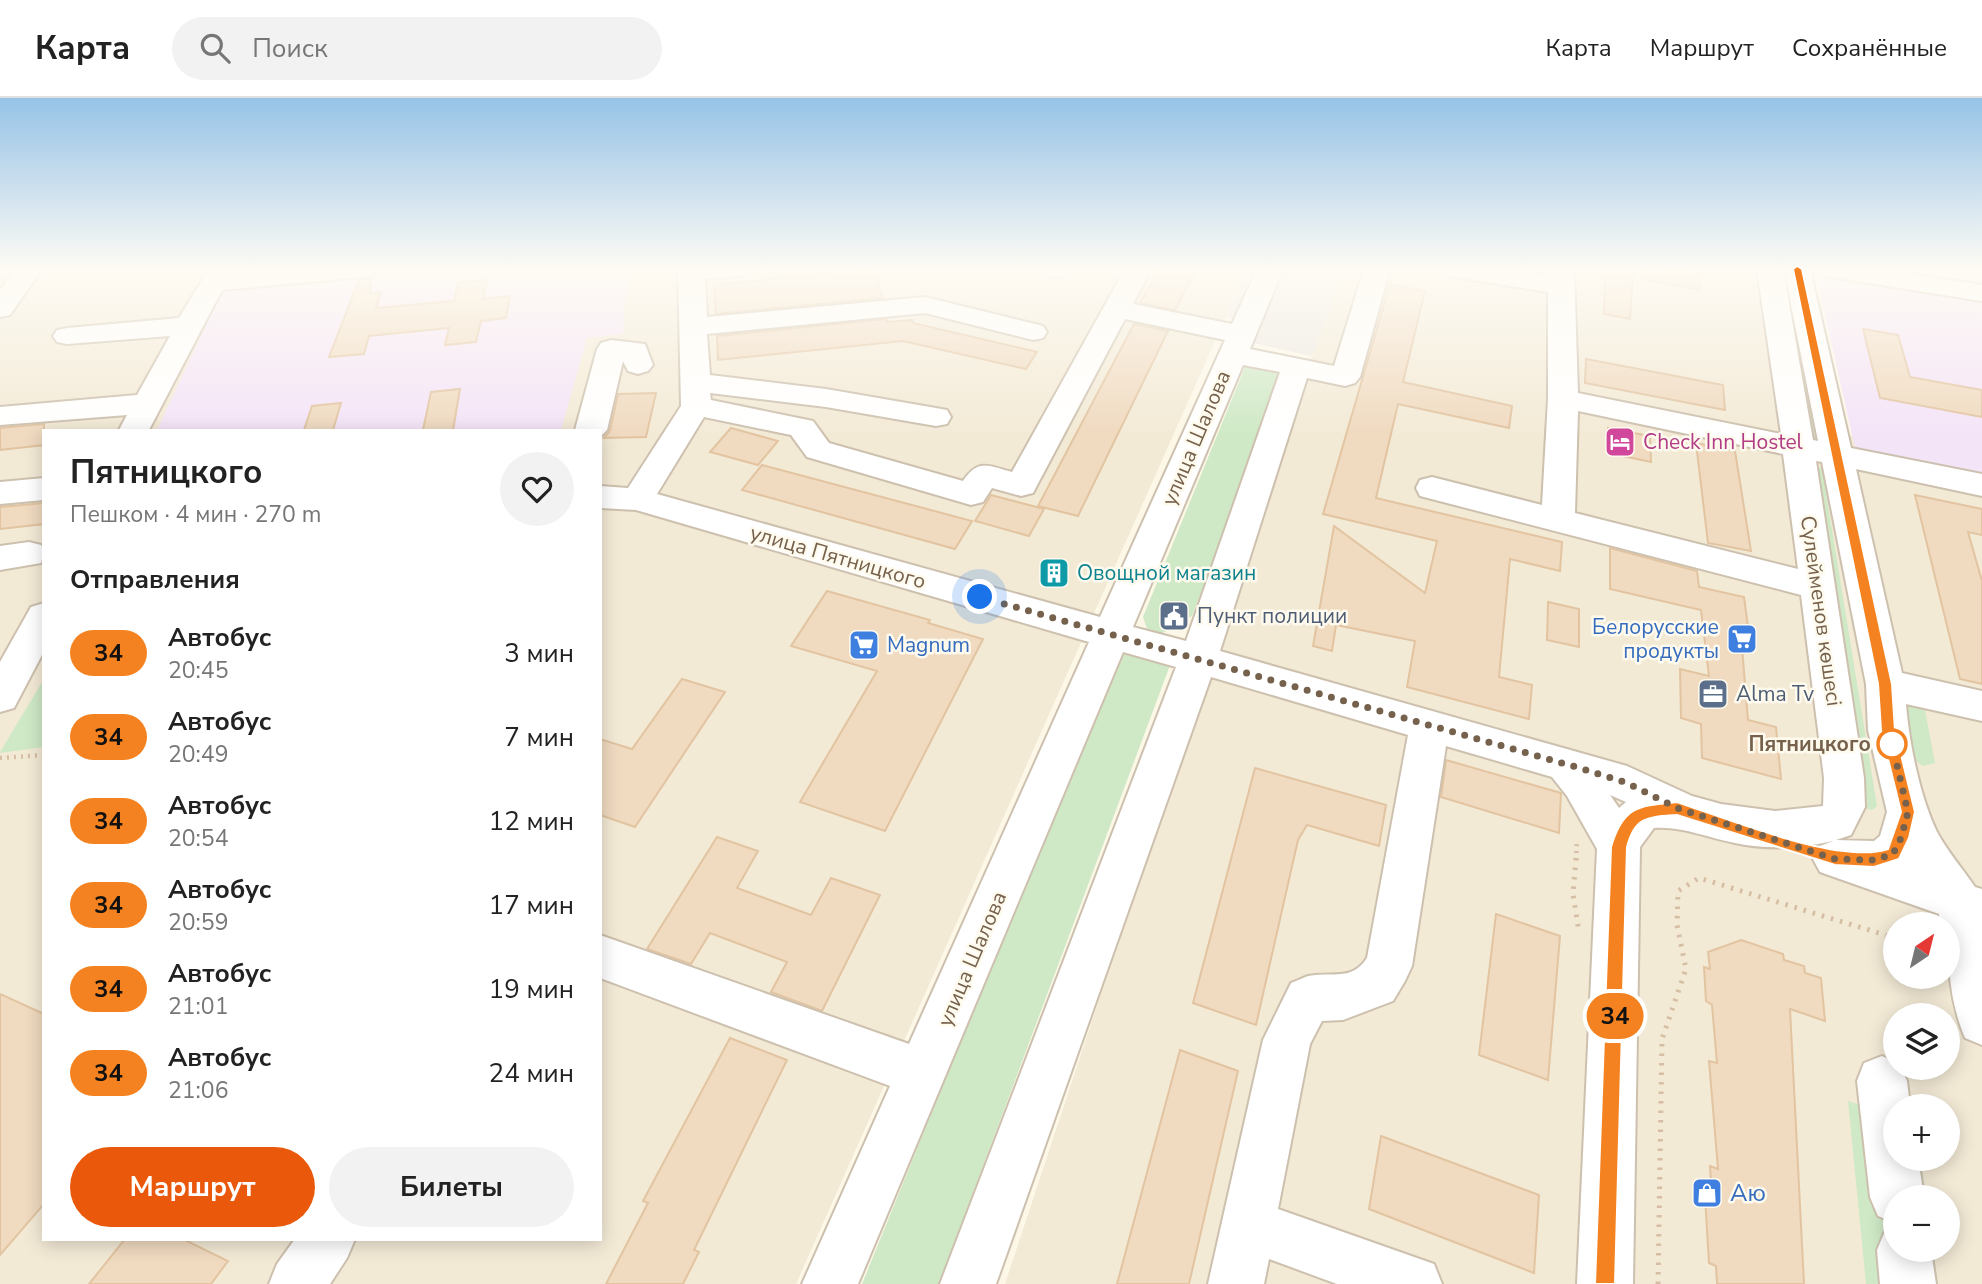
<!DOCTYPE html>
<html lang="ru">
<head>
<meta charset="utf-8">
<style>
	:root { --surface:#fff; --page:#f2f2f2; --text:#222; --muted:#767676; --line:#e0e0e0; --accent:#ea580c }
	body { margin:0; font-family:"Nunito Sans",sans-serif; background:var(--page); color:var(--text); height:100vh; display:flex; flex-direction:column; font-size:26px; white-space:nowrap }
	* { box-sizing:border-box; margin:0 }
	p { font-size:23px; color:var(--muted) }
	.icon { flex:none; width:38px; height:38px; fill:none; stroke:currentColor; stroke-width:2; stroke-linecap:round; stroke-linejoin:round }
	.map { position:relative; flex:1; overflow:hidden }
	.side { position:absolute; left:42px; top:331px; width:560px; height:812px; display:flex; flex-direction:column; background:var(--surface); border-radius:0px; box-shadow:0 4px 18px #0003 }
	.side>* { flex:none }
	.badge { padding:0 14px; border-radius:23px; font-size:24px; line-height:46px }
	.needle { width:46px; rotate:35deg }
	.controls { position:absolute; left:1883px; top:814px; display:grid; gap:14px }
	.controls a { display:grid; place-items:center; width:77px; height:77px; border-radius:50%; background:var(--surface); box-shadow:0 4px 18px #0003; font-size:35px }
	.you { position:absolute; width:35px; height:35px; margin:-18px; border:5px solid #fff; border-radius:50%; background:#1a73e8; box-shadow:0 0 0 10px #1a73e833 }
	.map>.badge { position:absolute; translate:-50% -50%; box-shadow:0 0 0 4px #fff }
	h2 { padding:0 28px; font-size:26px; line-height:63px }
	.round { display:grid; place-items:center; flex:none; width:74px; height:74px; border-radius:37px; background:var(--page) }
	.overview { display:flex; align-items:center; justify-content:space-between; height:119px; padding:0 28px }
	h1 { font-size:33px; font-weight:700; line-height:52px }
	.action { display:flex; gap:14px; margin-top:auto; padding:14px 28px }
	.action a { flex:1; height:80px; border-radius:42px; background:var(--accent); color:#fff; font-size:28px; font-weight:700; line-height:80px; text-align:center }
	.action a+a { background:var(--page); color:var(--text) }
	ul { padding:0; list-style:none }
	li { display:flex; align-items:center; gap:21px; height:84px; padding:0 28px }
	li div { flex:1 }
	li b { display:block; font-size:26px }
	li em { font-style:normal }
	li .badge { min-width:77px; font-weight:700; text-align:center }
	header { display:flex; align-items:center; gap:42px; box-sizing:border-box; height:98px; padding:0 35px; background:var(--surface); border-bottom:2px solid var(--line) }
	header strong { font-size:33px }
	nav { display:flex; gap:38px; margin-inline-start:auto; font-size:24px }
	.search { width:490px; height:63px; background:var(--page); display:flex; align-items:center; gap:18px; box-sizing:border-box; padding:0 24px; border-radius:38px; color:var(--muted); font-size:26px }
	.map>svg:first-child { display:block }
</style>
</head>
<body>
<header>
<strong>Карта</strong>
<div class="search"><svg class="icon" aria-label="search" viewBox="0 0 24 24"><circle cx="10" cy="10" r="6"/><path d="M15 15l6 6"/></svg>Поиск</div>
<nav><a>Карта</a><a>Маршрут</a><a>Сохранённые</a></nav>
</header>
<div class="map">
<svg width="1982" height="1186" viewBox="0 0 1982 1186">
	<rect width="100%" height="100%" fill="#fcf7e7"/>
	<!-- residential -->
	<path fill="#f3ead6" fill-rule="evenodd" d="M0 171H1247L796 1186H0ZM44 332H600V1141H44Z
		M1361 171H1808L1839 335 1982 365V1186H1005L1312 258 1343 176 1359 177ZM1895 826H1948V878H1895ZM1895 917H1948V970H1895ZM1895 1008H1948V1060H1895ZM1895 1099H1948V1152H1895Z"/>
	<!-- industrial -->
	<path fill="#ece8e1" d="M1247 171H1361L1359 177 1343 176 1312 258 1253 245 1260 232 1253 224 1226 219Z"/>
	<!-- education -->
	<path fill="#f4e4f8" d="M425 171H627L623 236 587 240 561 332H157L224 189Z
		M1816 177 1982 204V381L1856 354Z"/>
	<!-- green -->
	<path fill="#cfe9c6" d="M1776 171 1791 172 1824 349 1804 345Z
		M1245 269 1286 275 1192 518 1161 536 1147 531 1143 519Z
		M1803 366 1822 370 1877 708 1872 712 1859 708Z
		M1121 549 1172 562 939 1186H862Z
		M44 581V649L0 655V654Z
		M1907 603 1925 612 1935 665 1923 668 1916 663 1904 604Z
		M1848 1003 1895 1018V1060L1921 1061 1926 1099H1895V1152H1933L1938 1186H1866Z"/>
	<!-- building -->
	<path fill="#f0dac0" stroke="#e2c4a1" stroke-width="2" d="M875 171 882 200 716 216 714 187Z
		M1159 171H1197L1175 212 1140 205Z
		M1605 171H1633L1630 221 1604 216Z
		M1642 171 1699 172 1700 192 1641 181Z
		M370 180 371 195 381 194 376 210 454 203 458 184 487 182 483 201 510 198 506 220 481 223 476 244 445 247 449 230 369 238 364 256 329 259 359 182Z
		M1390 186 1425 193 1403 284 1512 308 1509 330 1398 306 1376 400 1562 444 1560 473 1510 461 1499 579 1532 587 1529 621 1407 589 1415 543 1336 527 1332 553 1313 548 1334 428 1425 495 1437 443 1323 416Z
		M886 221 887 224 912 222 913 225 1037 254 1026 271 903 243 718 262 717 238Z
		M1134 226 1168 233 1078 418 1038 408Z
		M1863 231 1898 237 1910 279 1982 292V319L1880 300Z
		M1586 261 1723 287 1725 312 1585 285Z
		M460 291 453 332H423L431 294Z
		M656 295 646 339 604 340 610 333 618 296Z
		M341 305 333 332H304L312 308Z
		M44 326V347L0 352V330Z
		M731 330 778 343 758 367 710 354Z
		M1608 330 1650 338 1651 364 1608 355Z
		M1696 345 1735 353 1751 453 1708 445Z
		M762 367 972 423 955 451 742 392Z
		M991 397 1044 411 1029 438 975 423Z
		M1915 397 1982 411V437L1968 434 1982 483V586L1960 581Z
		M44 405V426L0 431V409Z
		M1610 450 1697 473 1699 489 1744 499 1751 551 1742 549 1748 622 1776 629 1781 681 1702 660 1701 626 1681 620 1680 571 1709 578 1701 512 1610 491Z
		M827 493 930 522 928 525 983 541 885 733 800 704 877 573 791 548Z
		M1548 504 1579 511V549L1547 542Z
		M682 581 725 594 635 729 600 717V641L632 651Z
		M1446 662 1561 695 1559 735 1441 699Z
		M1255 670 1386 707 1379 748 1307 727 1298 742 1256 927 1193 905Z
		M717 739 758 753 737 790 811 817 831 780 880 797 822 913 771 894 787 864 710 835 691 866 647 851Z
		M1496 816 1560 838 1548 982 1479 957Z
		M1741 842 1783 856 1784 862 1804 868 1805 875 1821 880 1825 923 1790 911 1804 1186H1717L1716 1168 1709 1165 1704 1082 1711 1085 1710 1068 1718 1071 1709 963 1717 965 1712 907 1706 903 1704 869 1710 871 1708 854Z
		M0 896 44 916V1106L0 1157Z
		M730 940 787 962 694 1152 699 1154 683 1186H606L648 1105 643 1103Z
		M1180 952 1238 973 1189 1186H1117Z
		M1381 1038 1539 1097 1534 1175 1369 1111Z
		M125 1141H183L228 1163 211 1186H89Z"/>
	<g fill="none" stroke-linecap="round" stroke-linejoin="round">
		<!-- minor casing -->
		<g stroke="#cdc0ae" stroke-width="4">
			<path id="minor" d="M16 171H42L10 217 0 219V192Z
				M209 171H235L232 175 280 171H377L373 177 364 179 222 192 149 332H119L127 317 0 327V309L137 297 170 238 67 246 57 244 53 238 57 232 67 230 179 220Z
				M678 171H752L748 177 705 181 707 219 925 199 1043 228 1047 234 1043 240 1033 242 925 215 707 236 710 277 826 291 936 310 947 312 951 319 947 326 936 328 826 309 710 295 711 302 813 323 829 345 963 383C979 360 988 368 1012 374L1125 171H1151L1133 206 1232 226 1257 171H1283L1250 251 1334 268 1364 171H1390L1360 279 1355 285 1345 288 1307 280 1220 553 1627 668 1692 698 1721 706 1775 713 1823 708 1824 680 1801 497 1420 398 1416 390 1420 382 1432 379 1542 407 1548 301V194L1454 179 1445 177 1441 171H1502L1548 178V171H1574L1578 295 1781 336 1757 171H1783L1813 342 1818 343 1784 171H1810L1851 350 1982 376V398L1856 371 1902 575 1982 593V623L1906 606C1909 645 1920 699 1937 734 1947 753 1963 771 1975 789L1982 791V947L1965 940C1949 902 1948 867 1948 826H1939V816L1820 774 1813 761 1820 748 1833 743C1802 750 1767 752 1735 745 1708 740 1682 728 1654 730L1640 749 1633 1186H1577L1597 751 1567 698 1552 679 1446 648 1412 868 1405 883 1393 903 1343 922 1322 923 1310 946 1278 1111 1434 1166 1442 1186H1337L1269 1161 1264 1186H1208L1263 942 1291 885C1297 883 1302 880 1308 878 1332 873 1351 884 1367 860L1408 637 1211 579 996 1186H940L1176 569 1123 554 858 1186H802L890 988 600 880V837L909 946 1089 544 636 412 600 410V388L628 390 681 308ZM1125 221 1225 242 1100 519 657 396 704 319 791 337 807 359 971 407 983 404 992 390 1021 398 1033 395ZM1243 267 1280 274 1186 543 1133 529ZM1578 313 1783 356 1798 471 1575 415ZM1816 363 1822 364 1866 586 1868 632 1887 714 1880 738 1874 743 1836 742 1851 737 1865 709 1864 680ZM1610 697 1626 704 1619 710Z
				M1042 171H1070L1066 177 1057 179 1046 177Z
				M1817 171H1879L1982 187V203L1830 179 1821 177Z
				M611 242 645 246 653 267 648 273 638 276 628 273 623 263 607 332 600 339V332H575L597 251 601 245Z
				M44 380V402L0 406V384Z
				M29 444 41 447 44 452 41 465 0 472V448Z
				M44 505V553L14 610 0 614V564L31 509Z
				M1882 958 1895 964V970H1901L1907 983 1910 1008H1895V1060H1918L1924 1099H1895V1125L1878 1118 1870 1099 1857 983 1864 965Z
				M1895 1128V1152H1931L1936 1186H1880L1877 1152 1885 1133Z
				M295 1141H355L347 1160 330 1186H269L277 1166Z"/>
		</g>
		<!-- path-far1 -->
		<path stroke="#d5bea3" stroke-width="4.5" stroke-dasharray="2 5" stroke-linecap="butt" d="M0 660 44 657
			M1576 762 1577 742"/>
		<!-- path -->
		<path stroke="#d5bea3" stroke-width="5" stroke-dasharray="2.5 7" stroke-linecap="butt" d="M1576 760 1573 796 1579 834
			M1658 1186 1662 941 1686 871 1677 827 1678 793 1699 780 1895 840"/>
		<!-- minor -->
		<use href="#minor" fill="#fff" fill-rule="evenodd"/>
	</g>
	<!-- sky -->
	<linearGradient id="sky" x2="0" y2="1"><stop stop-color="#96c3e7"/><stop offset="0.51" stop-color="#fefbf4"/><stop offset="1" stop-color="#fefbf4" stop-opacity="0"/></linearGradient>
	<rect width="1982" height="337" fill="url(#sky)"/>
	<!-- line -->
	<path fill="#f58220" stroke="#fff" stroke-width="2" d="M1797 168 1802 171 1892 586 1895 632 1915 714 1909 740 1899 761 1874 769 1835 767 1677 717C1648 719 1635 718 1627 749L1615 1186H1595L1611 749C1623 708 1638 708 1677 704 1729 721 1839 767 1888 751L1901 714 1881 632 1878 586 1793 171Z"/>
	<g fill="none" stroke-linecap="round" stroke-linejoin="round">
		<!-- walk -->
		<path stroke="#75614c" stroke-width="7" stroke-dasharray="0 12.6" d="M980 499 1583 671 1627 685 1677 710 1835 761 1874 762 1893 756 1901 740 1908 714 1892 646"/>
	</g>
	<!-- icons -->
	<defs>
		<g id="hotel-square" transform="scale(1.575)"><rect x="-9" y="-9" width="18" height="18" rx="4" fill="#d1479c" stroke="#fefaee"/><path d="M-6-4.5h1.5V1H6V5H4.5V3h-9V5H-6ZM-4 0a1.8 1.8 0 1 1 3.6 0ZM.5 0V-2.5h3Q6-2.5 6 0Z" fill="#fff"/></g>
		<g id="building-square" transform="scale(1.575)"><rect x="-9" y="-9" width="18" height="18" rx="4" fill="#0f9aa8" stroke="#fefaee"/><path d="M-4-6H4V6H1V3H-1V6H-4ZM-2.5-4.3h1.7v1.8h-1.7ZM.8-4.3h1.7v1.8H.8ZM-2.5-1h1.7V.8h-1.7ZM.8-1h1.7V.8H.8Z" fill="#fff"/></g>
		<g id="civic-square" transform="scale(1.575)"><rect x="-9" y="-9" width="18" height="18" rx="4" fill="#5c6f8a" stroke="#fefaee"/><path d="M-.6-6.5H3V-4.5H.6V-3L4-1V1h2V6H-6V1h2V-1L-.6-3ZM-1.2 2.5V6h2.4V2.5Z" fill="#fff"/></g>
		<g id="supermarket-square" transform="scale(1.575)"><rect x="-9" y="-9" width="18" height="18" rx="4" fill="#3f7fe0" stroke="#fefaee"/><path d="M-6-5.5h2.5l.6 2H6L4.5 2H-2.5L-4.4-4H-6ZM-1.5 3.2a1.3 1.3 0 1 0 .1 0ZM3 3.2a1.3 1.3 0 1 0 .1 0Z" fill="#fff"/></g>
		<g id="office-square" transform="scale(1.575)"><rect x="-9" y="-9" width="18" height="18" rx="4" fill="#5c6f8a" stroke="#fefaee"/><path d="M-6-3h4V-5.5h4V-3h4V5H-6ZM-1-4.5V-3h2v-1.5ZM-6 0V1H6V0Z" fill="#fff"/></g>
		<g id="shop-square" transform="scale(1.575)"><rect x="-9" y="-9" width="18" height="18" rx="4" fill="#3f7fe0" stroke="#fefaee"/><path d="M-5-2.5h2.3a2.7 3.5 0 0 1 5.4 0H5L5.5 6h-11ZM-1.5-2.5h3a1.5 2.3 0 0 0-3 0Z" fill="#fff"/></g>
	</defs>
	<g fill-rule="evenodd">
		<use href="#hotel-square" x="1620" y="344"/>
		<use href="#building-square" x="1054" y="475"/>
		<use href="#civic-square" x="1174" y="518"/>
		<use href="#supermarket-square" x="1742" y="541"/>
		<use href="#supermarket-square" x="864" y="547"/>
		<use href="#office-square" x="1713" y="596"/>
		<use href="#shop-square" x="1707" y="1095"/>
	</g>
	<!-- markers -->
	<circle fill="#fff" stroke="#f58220" stroke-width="3.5" cx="1892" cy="646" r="14"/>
	<g text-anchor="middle" stroke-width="5" stroke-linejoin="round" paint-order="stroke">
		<!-- street labels -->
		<g font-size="21" fill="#75614c" stroke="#fefaee">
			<text transform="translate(1196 340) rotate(-67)" y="7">улица Шалова</text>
			<text transform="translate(838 459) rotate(16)" y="7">улица Пятницкого</text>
			<text transform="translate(1821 513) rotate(82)" y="7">Сүлейменов көшесі</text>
			<text transform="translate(972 861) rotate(-67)" y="7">улица Шалова</text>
		</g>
		<!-- hotel labels -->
		<g font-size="21" fill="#b23c85" stroke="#fefaee" text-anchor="start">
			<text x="1643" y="351">Check Inn Hostel</text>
		</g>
		<!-- culture labels -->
		<g font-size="21" fill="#0d838f" stroke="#fefaee" text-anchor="start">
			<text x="1077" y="482">Овощной магазин</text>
		</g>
		<!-- service labels -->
		<g font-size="21" fill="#4e5e75" stroke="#fefaee" text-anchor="start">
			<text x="1197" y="525">Пункт полиции</text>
			<text x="1736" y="603">Alma Tv</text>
		</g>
		<!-- shop labels -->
		<g font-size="21" fill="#366cbe" stroke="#fefaee" text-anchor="end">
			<text x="1719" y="536">Белорусские<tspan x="1719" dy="24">продукты</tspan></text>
			<text x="887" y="554" text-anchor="start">Magnum</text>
		</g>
		<!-- stop labels -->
		<g font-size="21" font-weight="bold" fill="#75614c" stroke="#fefaee" text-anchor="end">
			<text x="1871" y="653">Пятницкого</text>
		</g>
		<!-- near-shop labels -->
		<g font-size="24" fill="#366cbe" stroke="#fefaee" text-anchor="start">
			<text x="1730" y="1103">Аю</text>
		</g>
	</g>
</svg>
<div class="controls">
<a><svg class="needle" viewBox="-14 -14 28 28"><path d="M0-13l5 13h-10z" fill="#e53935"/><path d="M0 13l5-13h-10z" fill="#767676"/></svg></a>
<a><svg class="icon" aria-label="layers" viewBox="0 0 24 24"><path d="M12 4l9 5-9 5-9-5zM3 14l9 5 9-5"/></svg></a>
<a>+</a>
<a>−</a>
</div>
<div class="you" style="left:980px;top:499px"></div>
<b class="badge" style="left:1615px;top:918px;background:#f58220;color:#111">34</b>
<section class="side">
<div class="overview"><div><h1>Пятницкого</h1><p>Пешком · 4 мин · 270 m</p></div><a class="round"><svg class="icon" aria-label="heart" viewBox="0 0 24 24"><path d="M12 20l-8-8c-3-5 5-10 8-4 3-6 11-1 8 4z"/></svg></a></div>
<h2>Отправления</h2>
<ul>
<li><span class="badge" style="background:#f58220;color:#111">34</span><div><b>Автобус</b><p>20:45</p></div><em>3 мин</em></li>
<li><span class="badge" style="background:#f58220;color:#111">34</span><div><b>Автобус</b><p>20:49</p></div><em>7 мин</em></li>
<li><span class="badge" style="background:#f58220;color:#111">34</span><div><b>Автобус</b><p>20:54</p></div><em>12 мин</em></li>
<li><span class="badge" style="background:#f58220;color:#111">34</span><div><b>Автобус</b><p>20:59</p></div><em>17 мин</em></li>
<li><span class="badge" style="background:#f58220;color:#111">34</span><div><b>Автобус</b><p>21:01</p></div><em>19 мин</em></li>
<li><span class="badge" style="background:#f58220;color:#111">34</span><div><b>Автобус</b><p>21:06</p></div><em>24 мин</em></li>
</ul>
<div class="action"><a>Маршрут</a><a>Билеты</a></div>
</section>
</div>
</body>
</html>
